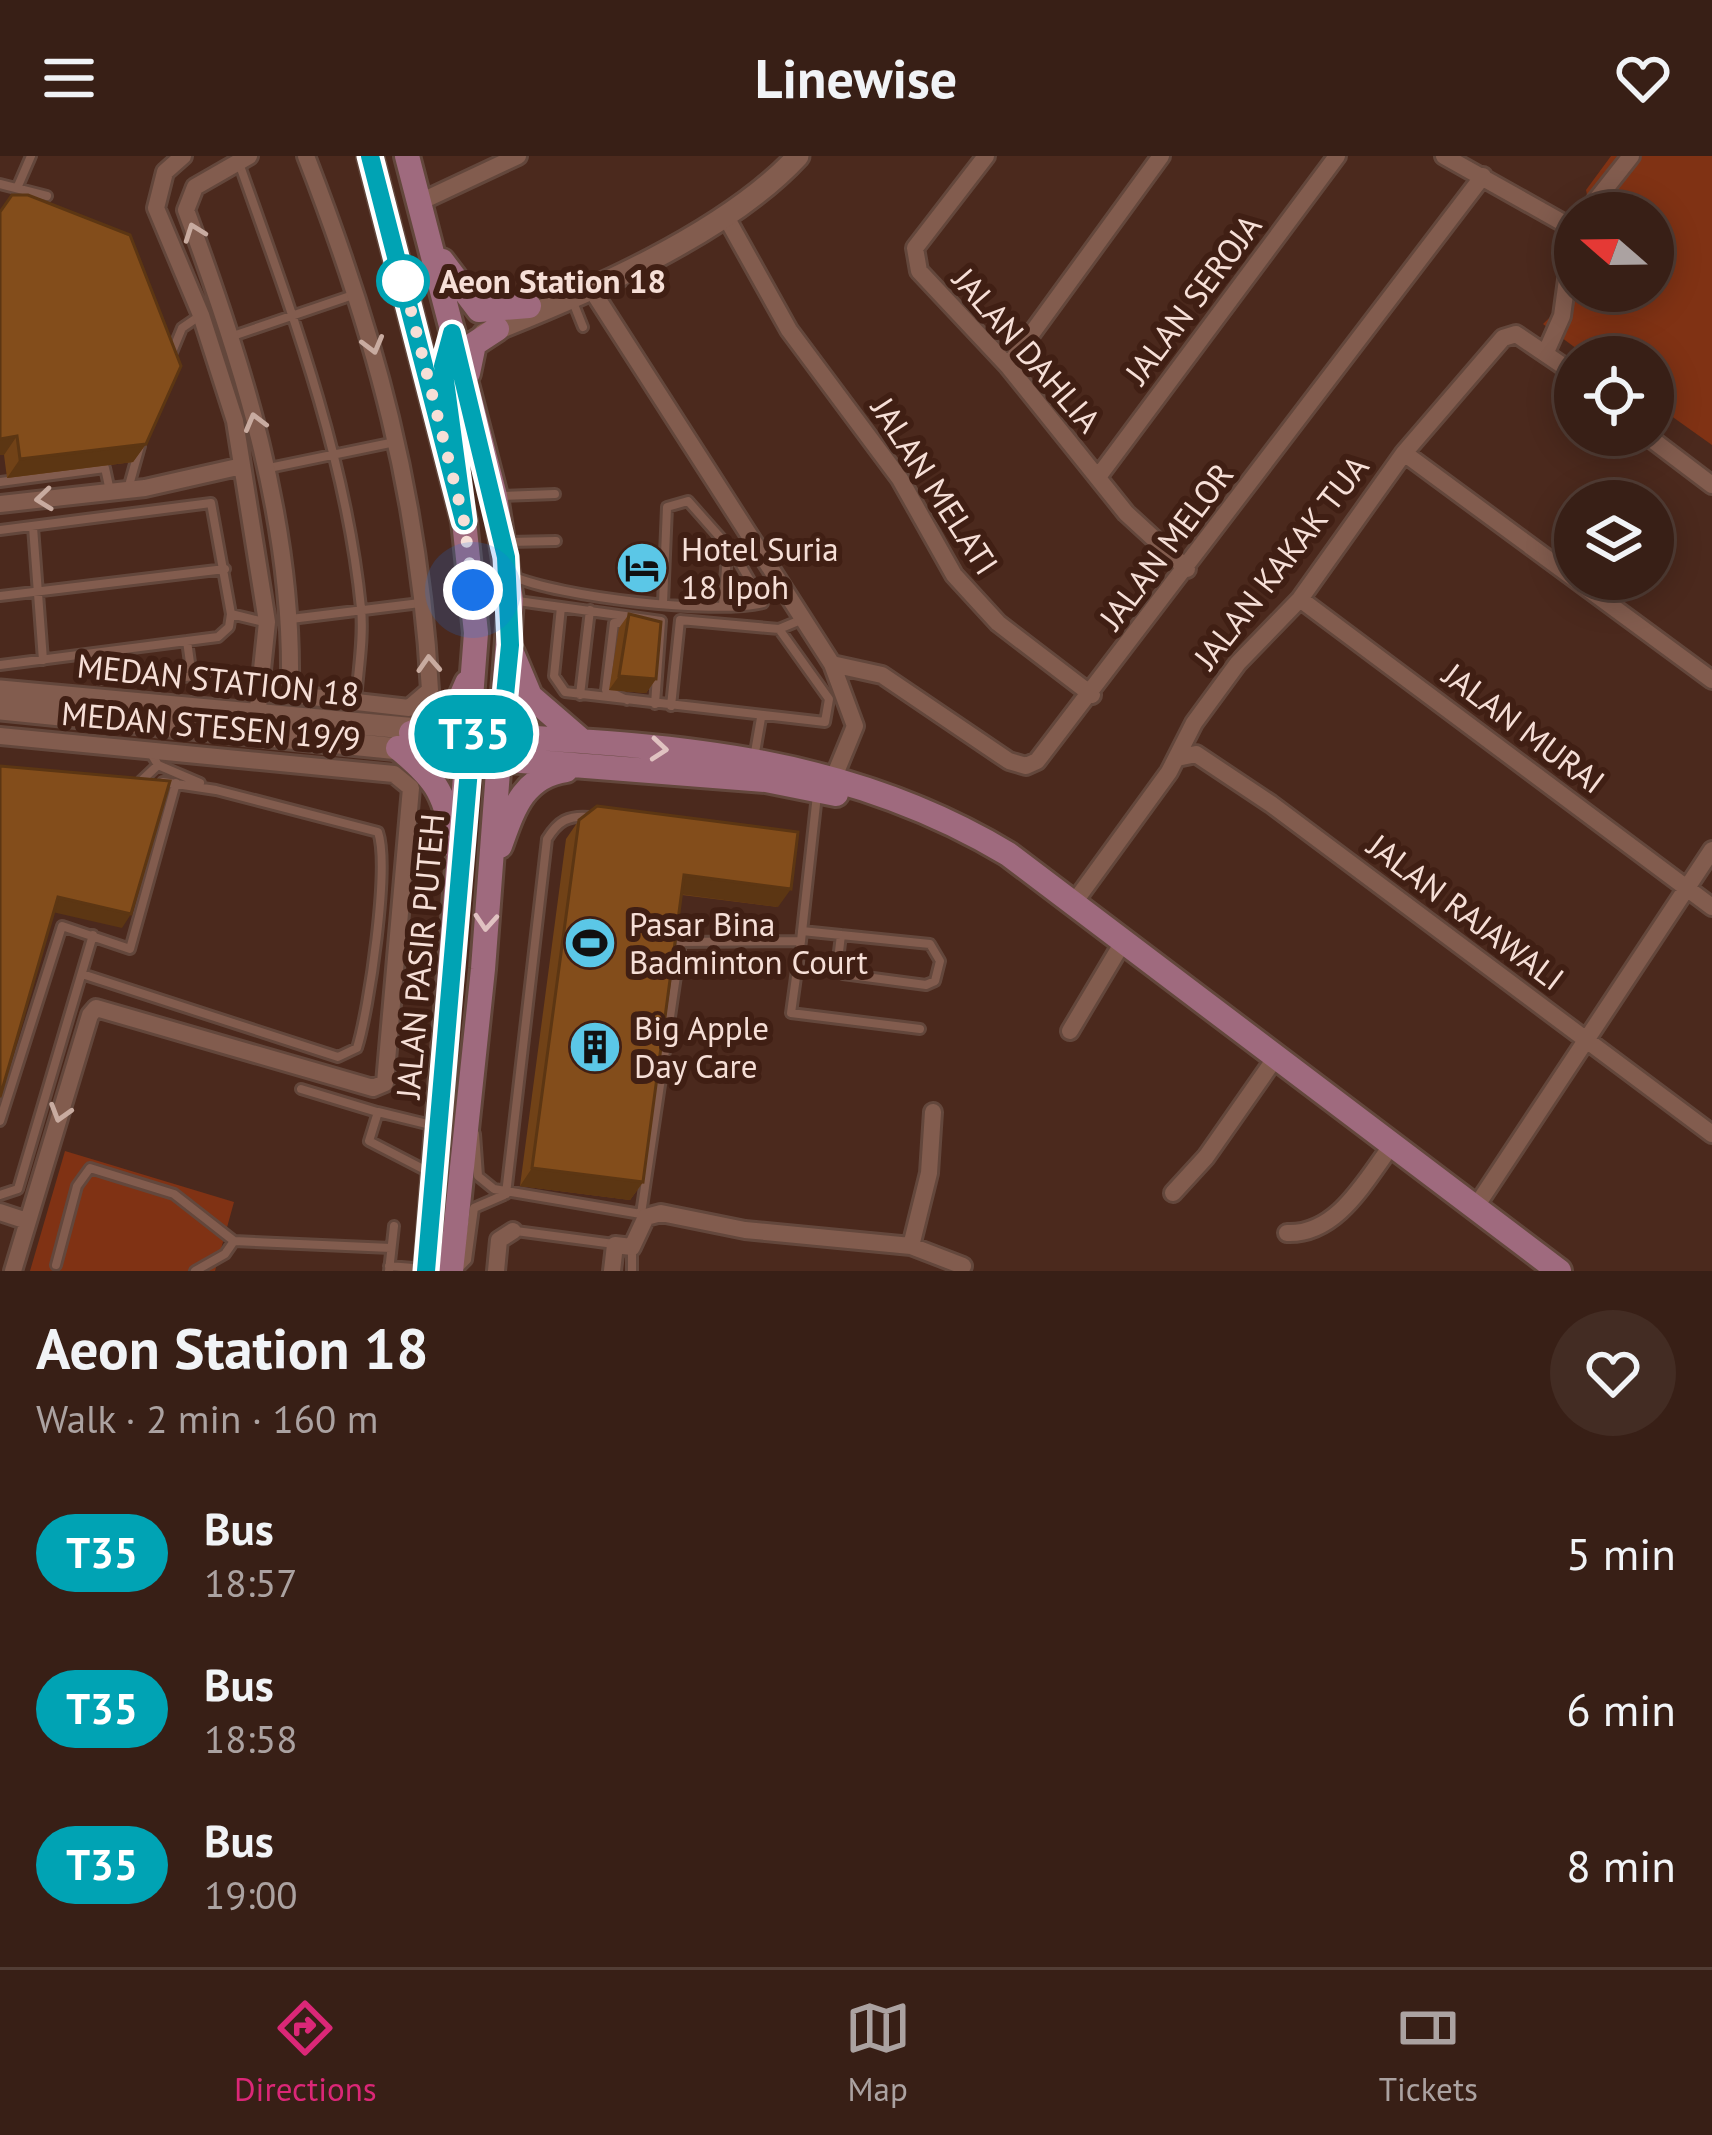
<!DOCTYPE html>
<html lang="en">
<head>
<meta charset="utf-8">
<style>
	:root { --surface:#381f16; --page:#432c23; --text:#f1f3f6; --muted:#aba2a1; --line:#523d35; --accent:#db2777 }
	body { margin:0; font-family:"PT Sans",sans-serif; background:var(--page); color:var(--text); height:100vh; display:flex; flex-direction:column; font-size:45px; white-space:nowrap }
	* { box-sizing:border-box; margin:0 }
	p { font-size:39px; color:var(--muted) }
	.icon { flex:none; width:66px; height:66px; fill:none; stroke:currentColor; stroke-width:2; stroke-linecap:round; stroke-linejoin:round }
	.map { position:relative; height:1115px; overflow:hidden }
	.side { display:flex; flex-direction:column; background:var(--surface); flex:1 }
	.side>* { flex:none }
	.badge { padding:0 24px; border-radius:39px; font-size:42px; line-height:78px }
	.needle { width:78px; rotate:290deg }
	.buttons { position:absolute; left:1554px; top:36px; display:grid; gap:24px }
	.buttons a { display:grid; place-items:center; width:120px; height:120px; border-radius:50%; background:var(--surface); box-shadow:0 6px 30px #0003,0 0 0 3px var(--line); font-size:60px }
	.you { position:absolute; width:60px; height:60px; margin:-30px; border:9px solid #fff; border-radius:50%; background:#1a73e8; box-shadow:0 0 0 18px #1a73e833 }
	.map>.badge { position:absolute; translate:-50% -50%; box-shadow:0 0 0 6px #fff }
	.round { display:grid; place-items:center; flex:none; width:126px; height:126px; border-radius:63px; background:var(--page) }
	.overview { display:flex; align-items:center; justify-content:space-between; height:204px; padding:0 36px }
	h1 { font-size:57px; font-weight:800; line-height:90px }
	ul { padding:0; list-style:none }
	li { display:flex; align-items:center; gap:36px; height:156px; padding:0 36px }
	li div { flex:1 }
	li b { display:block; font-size:45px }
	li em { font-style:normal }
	li .badge { min-width:132px; font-weight:700; text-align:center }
	header { display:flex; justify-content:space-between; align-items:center; height:156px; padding:0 36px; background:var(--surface); font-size:54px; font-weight:800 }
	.tabs { display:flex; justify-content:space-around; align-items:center; height:168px; border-top:3px solid var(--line); background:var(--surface); font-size:33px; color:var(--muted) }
	.tabs a { display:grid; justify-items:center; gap:6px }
	.tabs .current { color:var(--accent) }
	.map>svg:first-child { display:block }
</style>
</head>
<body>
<header><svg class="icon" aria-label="menu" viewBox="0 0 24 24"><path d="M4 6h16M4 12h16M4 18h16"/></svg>Linewise<svg class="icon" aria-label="heart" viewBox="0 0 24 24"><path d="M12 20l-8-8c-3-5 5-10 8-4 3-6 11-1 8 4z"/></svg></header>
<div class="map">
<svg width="1712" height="1115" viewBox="0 0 1712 1115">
	<rect width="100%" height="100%" fill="#4b291d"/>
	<!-- green -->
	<path fill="#803214" d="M1611 0H1712V289L1653 247V201H1588L1543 168 1577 135H1653V57H1591L1586 34Z
		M65 995 234 1046 215 1115H30Z"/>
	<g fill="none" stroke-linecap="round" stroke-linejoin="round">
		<!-- service casing -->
		<g stroke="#63473c" stroke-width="14">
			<path id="service" d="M239 7C290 151 346 299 361 452 364 482 358 515 356 544
				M0 28 47 40
				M18 30 31 0
				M573 146 583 171
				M233 180 356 138
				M172 196 182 172 201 159
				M269 312 395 286
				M0 326 105 312 110 335
				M128 333 140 290
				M503 340 555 338
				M33 371 43 504
				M0 374 211 347 231 458 229 471 218 481 0 509
				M505 386 556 385
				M512 420C559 441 713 459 763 447L734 397 688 345 667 351 663 447
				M0 440 225 413
				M518 445 661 465 655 548
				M723 449 727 401 751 388
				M561 451 554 520 565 536 825 566 829 543 779 473
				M231 458 264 466
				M291 463 420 447
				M187 485 192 521
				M99 523 214 520
				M580 539 590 454
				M627 544 606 534 614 467H632
				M671 550 680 464 779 473 803 463
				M149 594 158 609 200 627
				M754 602 761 562
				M141 625 158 609
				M802 775 841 779 837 812 843 818 926 829 935 825 940 805 930 788 841 779
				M801 785 791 857 920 873
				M82 818 338 901 357 892C369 854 390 711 378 676L216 634 163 626
				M301 933 377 956
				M0 965 62 770 130 793 176 627
				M475 978 478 1020 494 1033 641 1058 681 786 801 785 817 639
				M427 1015 369 985 378 956 431 969
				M506 1038 547 683C558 665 568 659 590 661
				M0 1039 18 1033 93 779
				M516 1075 614 1088
				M56 1109 77 1030 90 1012 174 1038 234 1085 391 1092
				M389 1110 425 1113
				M458 1113 467 1104 474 1052 504 1039
				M195 1115 225 1098 234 1085
				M389 1115 394 1070
				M632 1115V1093"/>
		</g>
		<!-- minor casing -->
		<g stroke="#63473c" stroke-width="22">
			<path id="minor" d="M183 0 165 16 156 52 201 159 235 265 267 466 257 561
				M249 0 195 31 186 54C242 205 292 361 290 523L304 540 409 552 430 534C419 340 376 180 306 0
				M986 0 915 92 919 115 1008 210 1126 357 1187 413
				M1444 0 1574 73 1562 160 1546 196
				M420 46 518 0
				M1586 57 1631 0
				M726 61 789 174 900 323 954 419 998 467 1092 539
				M590 131 832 508 855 570 834 621
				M1008 210 1161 0
				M1646 279 1712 329
				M1404 297 1712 524
				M1098 321 1337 0
				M0 348 145 332 242 310
				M1300 443 1712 751
				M832 508 882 519 1009 605 1026 610 1037 605 1483 20
				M0 580 394 618 411 632 385 927 373 932 96 852 90 859 13 1115
				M1177 602 1196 598 1271 648 1712 978
				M1073 748 1169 616 1194 567 1238 507 1300 443 1404 297 1503 182 1516 178 1575 218
				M1070 875 1123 786
				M1173 1037 1206 1001 1276 901
				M1475 1052 1712 694
				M0 1056 27 1065
				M1287 1077C1337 1079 1365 1025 1392 989
				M911 1090 963 1110
				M496 1115 499 1084 513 1075
				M612 1115 615 1089 632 1091 646 1061 661 1057 745 1074 911 1090 929 1017 933 956"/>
		</g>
		<!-- tertiary casing -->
		<g stroke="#63473c" stroke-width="27">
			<path id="tertiary" d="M484 178C583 139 725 79 798 0
				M0 535 472 578
				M0 553 469 600"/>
		</g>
		<!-- primary casing -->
		<g stroke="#63473c" stroke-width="30">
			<path id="primary" d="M370 0 464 365 476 477 427 1115
				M407 0 495 340 511 444 483 813 451 1115
				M442 105 479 154 529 150
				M468 217 474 188 497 173
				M512 497 530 540 581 584
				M411 577 452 561 467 527
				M472 578C664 590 839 596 1008 698L1559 1115
				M398 592C440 626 444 638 455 691
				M484 602 766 624 836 638
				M500 690C513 654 523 620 566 614"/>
		</g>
		<!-- service -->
		<use href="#service" stroke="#825c4e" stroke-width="8"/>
		<!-- minor -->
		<use href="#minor" stroke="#825c4e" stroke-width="16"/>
		<!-- tertiary -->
		<use href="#tertiary" stroke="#825c4e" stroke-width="21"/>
		<!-- primary -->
		<use href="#primary" stroke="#9f6a7e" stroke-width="24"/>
	</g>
	<!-- wall -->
	<path fill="#714217" d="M0 56 146 288 133 306 7 322 4 299Z
		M629 458 656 523 646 537 609 534 619 472Z
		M579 664 778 751 682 739 643 1026 630 1044 520 1030 566 683Z"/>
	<!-- shaded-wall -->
	<path fill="#5c3613" d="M17 280 4 299H0V283Z
		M146 288 133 306 7 322 20 303Z
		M619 520 656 523 646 537 609 534Z
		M684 719 791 733 778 751 672 737Z
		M58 741 131 758 122 772 48 755Z
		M532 1012 643 1026 630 1044 520 1030Z"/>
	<!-- building -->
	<path fill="#834d1b" stroke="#5c3613" stroke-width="3" d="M12 39H28L130 79 181 210 146 288 20 303 17 280 0 283V56Z
		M629 458 661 466 656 523 619 520Z
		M0 610 170 625 131 758 58 741 0 941Z
		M597 650 798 676 791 733 684 719 643 1026 532 1012 579 664Z"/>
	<!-- one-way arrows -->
	<defs><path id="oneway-chevron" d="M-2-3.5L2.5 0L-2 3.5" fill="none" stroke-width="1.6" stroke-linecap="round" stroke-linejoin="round" transform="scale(3)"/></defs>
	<g stroke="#c8aba0">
		<use href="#oneway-chevron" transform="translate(194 76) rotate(-110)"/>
		<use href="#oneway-chevron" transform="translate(373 189) rotate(75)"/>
		<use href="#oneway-chevron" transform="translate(255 266) rotate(-105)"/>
		<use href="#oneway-chevron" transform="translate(44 343) rotate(174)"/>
		<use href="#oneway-chevron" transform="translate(429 508) rotate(-93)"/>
		<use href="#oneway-chevron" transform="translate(60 957) rotate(107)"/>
	</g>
	<g stroke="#e0c2c1">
		<use href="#oneway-chevron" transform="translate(659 593) rotate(5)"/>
		<use href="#oneway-chevron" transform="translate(486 766) rotate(94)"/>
	</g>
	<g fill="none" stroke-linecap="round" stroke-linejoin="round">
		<!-- line casing -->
		<g stroke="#fff" stroke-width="27">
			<path id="line" d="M370 0 464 365 443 210 452 177 506 401 510 489 501 580 472 578 426 1115"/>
		</g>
		<!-- line -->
		<use href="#line" stroke="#00a3b4" stroke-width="18"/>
		<!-- walk -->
		<path stroke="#f6dfd7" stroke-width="12" stroke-dasharray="0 21.6" d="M403 125 402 119 464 365 473 434"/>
	</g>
	<!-- icons -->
	<defs>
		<g id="hotel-disc" transform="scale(2.7)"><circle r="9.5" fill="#5bc7e7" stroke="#401f14"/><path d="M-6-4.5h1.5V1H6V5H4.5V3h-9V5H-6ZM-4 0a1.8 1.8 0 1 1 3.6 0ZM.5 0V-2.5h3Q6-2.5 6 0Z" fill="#111"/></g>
		<g id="stadium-disc" transform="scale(2.7)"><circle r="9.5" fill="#5bc7e7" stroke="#401f14"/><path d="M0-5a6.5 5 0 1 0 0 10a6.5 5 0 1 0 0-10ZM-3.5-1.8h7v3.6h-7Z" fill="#111"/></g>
		<g id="building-disc" transform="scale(2.7)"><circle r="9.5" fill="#5bc7e7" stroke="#401f14"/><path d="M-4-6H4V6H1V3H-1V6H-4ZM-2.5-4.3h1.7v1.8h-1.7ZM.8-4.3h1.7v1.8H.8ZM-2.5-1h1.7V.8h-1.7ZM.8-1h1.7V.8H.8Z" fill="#111"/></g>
	</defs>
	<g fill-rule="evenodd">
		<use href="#hotel-disc" x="642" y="412"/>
		<use href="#stadium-disc" x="590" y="787"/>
		<use href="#building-disc" x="595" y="891"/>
	</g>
	<!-- markers -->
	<circle fill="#fff" stroke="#00a3b4" stroke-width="6" cx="403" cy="125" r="24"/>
	<g text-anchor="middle" stroke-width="12" stroke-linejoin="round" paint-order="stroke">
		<!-- stop labels -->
		<g font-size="33" font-weight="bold" fill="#f6dfd7" stroke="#401f14" text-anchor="start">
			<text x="439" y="137">Aeon Station 18</text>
		</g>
		<!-- street labels -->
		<g font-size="33" fill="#f6dfd7" stroke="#401f14">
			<text transform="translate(1193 143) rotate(-53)" y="12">JALAN SEROJA</text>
			<text transform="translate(1027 194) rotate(49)" y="12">JALAN DAHLIA</text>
			<text transform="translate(935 330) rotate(57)" y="12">JALAN MELATI</text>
			<text transform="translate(1166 390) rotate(-53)" y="12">JALAN MELOR</text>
			<text transform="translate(1281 406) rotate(-52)" y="12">JALAN KAKAK TUA</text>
			<text transform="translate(218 524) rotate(6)" y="12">MEDAN STATION 18</text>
			<text transform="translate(211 570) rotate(5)" y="12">MEDAN STESEN 19/9</text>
			<text transform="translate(1524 572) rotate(37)" y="12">JALAN MURAI</text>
			<text transform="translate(1466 756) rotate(37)" y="12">JALAN RAJAWALI</text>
			<text transform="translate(420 800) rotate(-85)" y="12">JALAN PASIR PUTEH</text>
		</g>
		<!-- poi labels -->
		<g font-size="33" fill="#f6dfd7" stroke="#401f14" text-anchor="start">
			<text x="681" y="405">Hotel Suria<tspan x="681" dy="38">18 Ipoh</tspan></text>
			<text x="629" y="780">Pasar Bina<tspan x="629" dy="38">Badminton Court</tspan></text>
			<text x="634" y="884">Big Apple<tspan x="634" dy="38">Day Care</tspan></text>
		</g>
	</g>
</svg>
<div class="buttons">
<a><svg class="needle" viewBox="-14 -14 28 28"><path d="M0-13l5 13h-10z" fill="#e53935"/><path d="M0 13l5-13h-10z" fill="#aba2a1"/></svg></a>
<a><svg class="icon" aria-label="locate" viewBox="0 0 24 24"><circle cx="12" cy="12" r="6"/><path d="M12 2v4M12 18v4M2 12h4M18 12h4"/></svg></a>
<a><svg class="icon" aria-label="layers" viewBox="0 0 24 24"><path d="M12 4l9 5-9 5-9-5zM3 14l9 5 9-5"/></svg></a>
</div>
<div class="you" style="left:473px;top:434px"></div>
<b class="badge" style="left:474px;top:578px;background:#00a3b4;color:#fff">T35</b>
</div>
<section class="side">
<div class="overview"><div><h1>Aeon Station 18</h1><p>Walk · 2 min · 160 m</p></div><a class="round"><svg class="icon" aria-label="heart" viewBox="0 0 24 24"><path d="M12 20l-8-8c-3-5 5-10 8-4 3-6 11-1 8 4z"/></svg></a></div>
<ul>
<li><span class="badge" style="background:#00a3b4;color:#fff">T35</span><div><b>Bus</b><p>18:57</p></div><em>5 min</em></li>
<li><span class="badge" style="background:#00a3b4;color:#fff">T35</span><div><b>Bus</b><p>18:58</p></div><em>6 min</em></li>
<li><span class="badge" style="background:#00a3b4;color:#fff">T35</span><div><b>Bus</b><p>19:00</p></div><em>8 min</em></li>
</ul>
</section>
<nav class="tabs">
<a class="current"><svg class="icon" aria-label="directions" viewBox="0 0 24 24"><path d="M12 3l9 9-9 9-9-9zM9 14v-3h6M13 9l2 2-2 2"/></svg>Directions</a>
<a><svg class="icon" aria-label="map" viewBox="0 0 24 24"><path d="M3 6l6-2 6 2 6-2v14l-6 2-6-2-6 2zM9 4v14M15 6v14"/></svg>Map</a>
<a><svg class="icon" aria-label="tickets" viewBox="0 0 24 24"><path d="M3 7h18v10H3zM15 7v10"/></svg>Tickets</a>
</nav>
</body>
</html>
